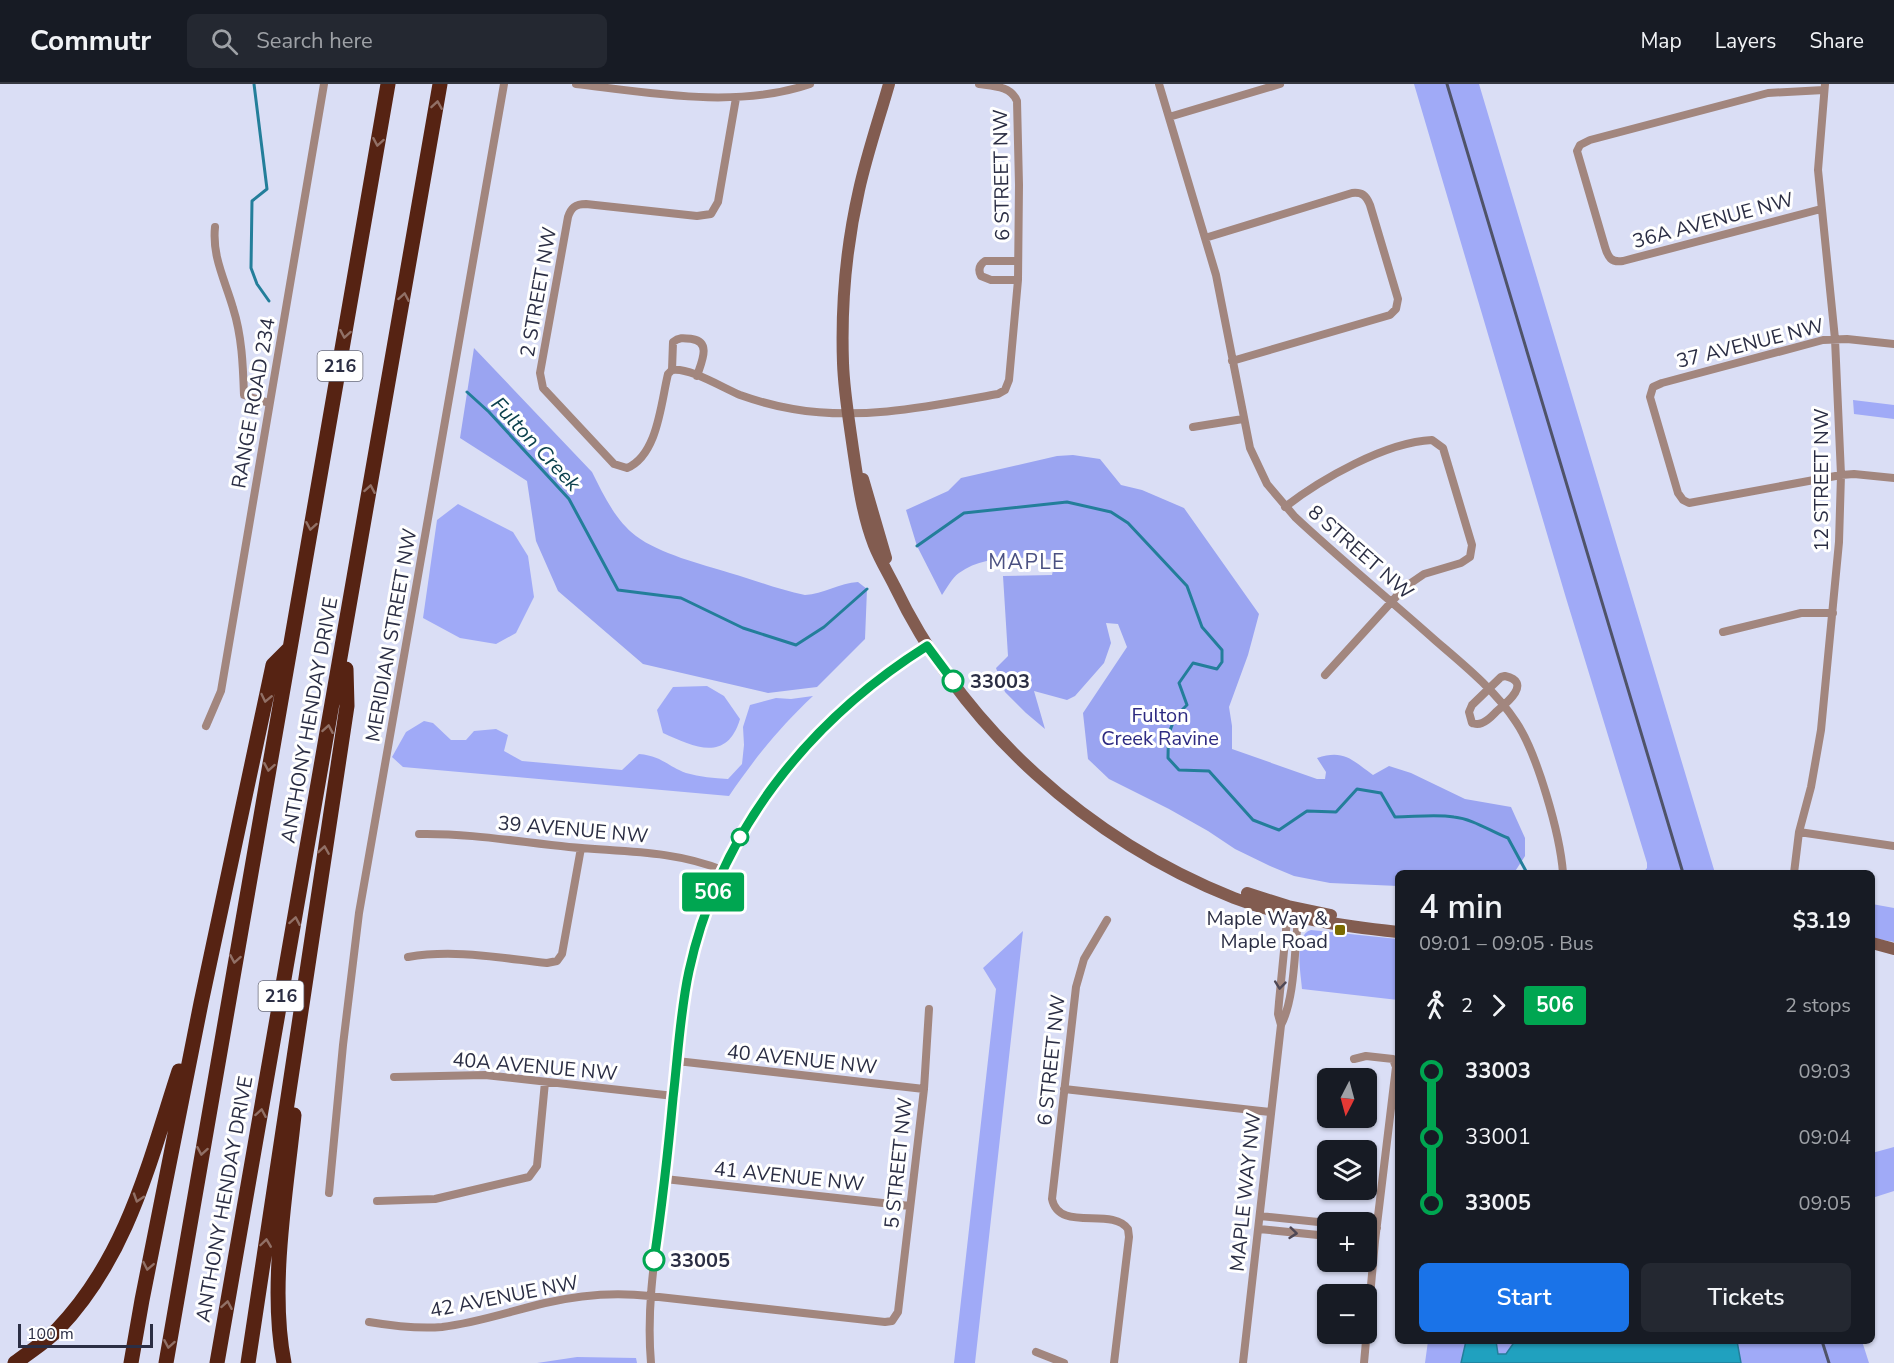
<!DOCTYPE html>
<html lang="en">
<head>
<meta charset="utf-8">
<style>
	:root { --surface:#171b24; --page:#242831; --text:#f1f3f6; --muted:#9ea1a6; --line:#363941; --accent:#1a73e8 }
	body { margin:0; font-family:"Nunito Sans",sans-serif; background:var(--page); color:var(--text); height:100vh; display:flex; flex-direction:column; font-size:22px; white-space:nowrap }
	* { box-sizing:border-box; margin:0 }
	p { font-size:20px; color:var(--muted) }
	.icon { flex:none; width:33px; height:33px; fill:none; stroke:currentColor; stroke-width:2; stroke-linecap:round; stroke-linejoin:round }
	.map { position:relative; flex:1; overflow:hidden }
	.panel { position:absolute; left:1395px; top:786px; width:480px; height:474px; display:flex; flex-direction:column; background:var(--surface); border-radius:9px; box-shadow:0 2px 4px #0004 }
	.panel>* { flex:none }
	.badge { padding:0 12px; border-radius:4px; font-size:21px; line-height:39px }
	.needle { width:39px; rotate:186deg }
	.controls { position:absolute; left:1317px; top:984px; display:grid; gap:12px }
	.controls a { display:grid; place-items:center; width:60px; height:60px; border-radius:9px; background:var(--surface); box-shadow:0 2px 4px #0004; font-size:30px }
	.scale { position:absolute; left:18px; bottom:15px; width:135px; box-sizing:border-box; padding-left:6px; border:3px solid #2b2e44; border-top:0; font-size:16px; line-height:21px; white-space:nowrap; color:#2b2e44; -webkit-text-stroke:4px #fff; paint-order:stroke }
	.map>.badge { position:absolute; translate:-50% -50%; box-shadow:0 0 0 3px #fff }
	.legs { display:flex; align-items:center; gap:9px; height:66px; padding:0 24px; font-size:20px }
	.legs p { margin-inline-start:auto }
	.head { display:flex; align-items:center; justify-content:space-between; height:102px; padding:0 24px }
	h1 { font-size:33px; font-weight:600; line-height:45px }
	.primary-button { display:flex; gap:12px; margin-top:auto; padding:12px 24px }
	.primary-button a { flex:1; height:69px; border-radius:9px; background:var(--accent); color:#fff; font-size:24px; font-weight:600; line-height:69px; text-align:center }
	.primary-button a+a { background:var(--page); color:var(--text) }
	ul { padding:0 24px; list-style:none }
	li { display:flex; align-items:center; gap:21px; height:66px; font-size:22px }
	li i { display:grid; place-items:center; width:9px; height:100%; margin:0 8px; background:currentColor }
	li i::after { content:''; width:15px; height:15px; margin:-8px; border:4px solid; border-radius:50%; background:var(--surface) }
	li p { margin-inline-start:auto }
	li:first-child i { background:linear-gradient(#0000 50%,currentColor 0) }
	li:last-child i { background:linear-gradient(currentColor 50%,#0000 0) }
	header { display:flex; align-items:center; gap:36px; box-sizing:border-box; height:84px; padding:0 30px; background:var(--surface); border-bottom:2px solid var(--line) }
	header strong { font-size:28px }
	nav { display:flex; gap:33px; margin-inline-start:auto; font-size:21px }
	.search { width:420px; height:54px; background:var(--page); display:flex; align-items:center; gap:15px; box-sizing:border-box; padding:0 21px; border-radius:9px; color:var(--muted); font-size:22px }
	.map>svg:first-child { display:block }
</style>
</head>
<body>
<header>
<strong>Commutr</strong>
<div class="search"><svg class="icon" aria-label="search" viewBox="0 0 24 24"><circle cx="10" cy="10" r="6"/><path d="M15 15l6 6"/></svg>Search here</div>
<nav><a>Map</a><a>Layers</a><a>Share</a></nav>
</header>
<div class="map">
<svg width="1894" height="1279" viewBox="0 0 1894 1279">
	<rect width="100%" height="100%" fill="#dadef5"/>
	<!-- green -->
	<path fill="#a0aaf7" d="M1414 0H1479L1715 789H1643L1647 784V779L1566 514Z
		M1853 316 1894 321V335L1854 330Z
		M458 420 513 448 528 472 534 513 516 549 496 560 460 554 423 534 437 436Z
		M707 602 724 612 740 635C727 679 694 663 663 649L657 626 673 603Z
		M813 612C779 644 755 674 729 712L403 683 392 673 406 648 424 637 433 639 451 656H466L474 647 496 645 508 651 504 667 522 677 622 686 639 670C662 672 667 682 686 689 700 693 714 694 728 695L742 680 744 661 743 643 750 621 776 614 791 615Z
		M1872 820 1894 824V858L1872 854Z
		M1311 846 1398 855V916L1302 905C1301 890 1293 851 1311 846Z
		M1023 847 975 1279H954L996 905 983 884Z
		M1894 1063V1107L1872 1114V1069Z
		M1428 1257H1862L1869 1279H1425Z
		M577 1273 636 1274 637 1279H537Z"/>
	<!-- forest -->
	<path fill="#9aa4f1" d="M474 264 592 388C603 410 615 436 636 452 660 470 701 480 730 489 755 496 779 506 805 511 823 510 840 499 858 498L867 505 865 555 817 603 768 609 643 580 558 507 536 457 527 397 460 354Z
		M1073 371 1100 375 1121 401 1142 406 1184 424 1259 530 1248 571 1229 623 1232 642V665L1317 695H1325L1326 688 1317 674C1344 665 1352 676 1373 691L1389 682 1411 689 1465 715 1511 723 1525 754V772L1514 789H1398V802L1330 799 1294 792 1270 782 1235 765 1208 747 1169 725 1109 695 1088 675 1083 629 1127 563 1118 540 1106 539 1111 559 1104 579 1075 612 1067 616 1034 607 1045 645 1026 629 1005 608 996 584 1008 572 1003 492 1052 491 1055 476C1024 473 985 470 959 489 952 494 947 504 942 511L917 462 906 426 948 407 961 394 1057 372Z"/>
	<!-- water -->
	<path fill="#20a1bf" stroke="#237e9a" stroke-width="1.5" d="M1466 1257H1496L1498 1270H1506L1515 1257H1737L1741 1279H1461Z"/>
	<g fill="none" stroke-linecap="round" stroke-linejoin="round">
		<!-- stream -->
		<path stroke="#237e9a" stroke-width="3" d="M254 0 267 105 252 117 251 184 257 200 269 217
			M467 308 489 328 569 415 618 506 681 514 743 544 796 561 824 543 867 505
			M917 462 964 429 1067 418 1111 428 1128 439 1187 502 1202 543 1222 566V578L1217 585 1193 579 1179 599 1187 621C1169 637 1168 650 1168 674L1179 686 1209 687 1253 736 1279 746 1307 727 1336 728 1357 705 1381 709 1395 733C1414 733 1435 730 1454 733 1473 735 1490 747 1508 754L1527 789"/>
		<!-- street -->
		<path stroke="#a2867e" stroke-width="8" d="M576 0C650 9 738 25 810 0
			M1159 0 1216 191 1250 364 1267 400 1295 433C1341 476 1389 515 1436 557 1464 581 1495 606 1516 638 1537 669 1560 750 1563 789
			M1169 33 1280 0
			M1821 125 1623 177C1611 179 1608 173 1605 163L1577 67 1580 61 1590 56 1768 9 1824 6
			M215 143C212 173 225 196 233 224 242 252 243 282 244 311L269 319
			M1205 154 1352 109C1362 108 1366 111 1370 121L1398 215 1396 225 1390 231 1232 277
			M1018 196H991L981 192C978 186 979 181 985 177H1018
			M1894 260 1847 255 1823 256 1662 299 1653 303 1650 313 1678 409 1683 416 1689 419 1841 391 1854 390 1894 394
			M672 286C689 283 723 304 740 311 757 317 775 322 793 325 862 337 931 322 998 310L1005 306 1009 296 1018 196 1019 101 1017 17C1011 2 993 2 979 0
			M672 286 668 290C661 318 658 371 627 384L614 380 543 304 540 289 568 133C571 124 575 120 586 120L697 132 711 130 718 118 736 14
			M672 286 673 258C679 253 684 254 692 255 712 258 701 279 697 292
			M1193 343 1243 335
			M1285 423C1321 395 1386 358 1432 356L1443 364 1472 461 1470 473 1461 479 1424 490 1405 503 1325 591
			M1723 548 1801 529H1833
			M1505 592C1532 598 1508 618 1497 627 1493 631 1488 637 1482 639 1477 641 1476 640 1472 639L1469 628 1472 621 1501 593Z
			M206 642 221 607 324 0
			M1799 748 1894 762
			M419 750C469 749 519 758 569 763 621 768 673 766 722 786
			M1794 789 1799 748 1811 703 1821 646 1839 458 1841 391 1835 255 1818 86 1825 0
			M1107 836 1084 875 1076 903 1052 1115C1059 1149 1112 1122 1128 1145L1129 1153 1114 1279
			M408 873C454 865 500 874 547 879L557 877 562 870 581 764
			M1281 941 1278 930 1279 918 1288 826
			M1354 975 1366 972 1393 975 1396 983 1375 1157 1364 1279
			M677 977 924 1005
			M394 993 485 991 674 1012
			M1064 1005 1270 1028
			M665 1095 910 1122
			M329 1109 343 961 359 829 504 0
			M377 1117 435 1115 529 1093 537 1082 545 998
			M1260 1132 1328 1139
			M1366 1143 1377 1144
			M1259 1145 1328 1152
			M369 1238C393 1242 418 1245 442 1243 477 1239 511 1227 545 1219 579 1211 616 1208 650 1212L885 1238 892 1237 898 1228 924 1005 929 925
			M1036 1268 1064 1279
			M651 1279C645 1211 660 1144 667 1076 671 1041 674 1006 678 972 681 943 683 914 689 886 720 745 807 639 927 562
			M1243 1279 1281 941C1296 912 1294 861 1299 828"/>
		<!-- secondary -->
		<path stroke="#825c50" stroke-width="12" d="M889 0C879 35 867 70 859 106 846 163 841 221 843 279 844 308 849 336 853 365 858 398 862 430 874 461 880 476 888 489 895 503 963 644 1088 756 1234 814 1286 834 1342 842 1398 848
			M863 395 886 474
			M1247 809 1288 822 1331 831
			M1872 859 1894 865"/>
		<!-- highway -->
		<path stroke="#562313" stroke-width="15" d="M15 1279C29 1268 46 1258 58 1245 127 1173 149 1079 179 987
			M131 1279 142 1216 201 919 273 581 290 564
			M166 1279 388 0
			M217 1279 440 0
			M248 1279 347 622 346 585
			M284 1279C269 1203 286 1109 294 1031"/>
		<!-- rail -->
		<path stroke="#4f5369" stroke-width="3" d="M1447 0 1683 789
			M1822 1257 1829 1279"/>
	</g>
	<!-- one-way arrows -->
	<defs><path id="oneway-chevron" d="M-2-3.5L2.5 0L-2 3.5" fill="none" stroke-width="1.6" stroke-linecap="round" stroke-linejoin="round" transform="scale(1.5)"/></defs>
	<g stroke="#917066">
		<use href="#oneway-chevron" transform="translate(437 21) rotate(-81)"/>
		<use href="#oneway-chevron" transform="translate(378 58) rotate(100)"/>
		<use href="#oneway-chevron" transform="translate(404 213) rotate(-80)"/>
		<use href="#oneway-chevron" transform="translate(345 250) rotate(100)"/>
		<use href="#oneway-chevron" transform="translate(370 405) rotate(-80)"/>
		<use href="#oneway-chevron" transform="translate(311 442) rotate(100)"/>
		<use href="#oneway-chevron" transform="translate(266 614) rotate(102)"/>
		<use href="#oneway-chevron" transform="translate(328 645) rotate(-80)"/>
		<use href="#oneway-chevron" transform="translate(269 683) rotate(100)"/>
		<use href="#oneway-chevron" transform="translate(324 766) rotate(-81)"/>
		<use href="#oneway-chevron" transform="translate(295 837) rotate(-80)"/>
		<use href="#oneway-chevron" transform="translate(235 875) rotate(100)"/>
		<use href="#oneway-chevron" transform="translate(261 1029) rotate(-80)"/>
		<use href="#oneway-chevron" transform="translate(202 1067) rotate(100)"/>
		<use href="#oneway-chevron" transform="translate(138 1114) rotate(108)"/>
		<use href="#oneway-chevron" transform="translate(266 1159) rotate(-82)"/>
		<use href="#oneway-chevron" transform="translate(148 1182) rotate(101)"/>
		<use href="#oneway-chevron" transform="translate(227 1221) rotate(-80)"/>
		<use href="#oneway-chevron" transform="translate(169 1260) rotate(100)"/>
	</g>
	<g stroke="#4f4855">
		<use href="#oneway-chevron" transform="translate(1280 901) rotate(96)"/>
		<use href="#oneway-chevron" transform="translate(1293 1149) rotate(6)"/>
	</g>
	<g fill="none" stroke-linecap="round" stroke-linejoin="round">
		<!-- line-1 casing -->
		<g stroke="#fff" stroke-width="14">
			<path id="line-1" d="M654 1176C662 1122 668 1068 673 1014 678 972 680 928 689 887 719 748 808 637 927 562L953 597"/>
		</g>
		<!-- line-1 -->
		<use href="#line-1" stroke="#00a651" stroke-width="9"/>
	</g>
	<!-- markers -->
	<g fill="#fff" stroke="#00a651" stroke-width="3">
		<circle cx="953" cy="597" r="10"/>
		<circle cx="740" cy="753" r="8"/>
		<circle cx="654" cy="1176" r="10"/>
	</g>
	<rect fill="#7a6900" stroke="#fff" stroke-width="2" x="1334" y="840" width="12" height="12" rx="3"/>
	<g text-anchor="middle" stroke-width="6" stroke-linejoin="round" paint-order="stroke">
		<!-- shield labels -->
		<g fill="#fff" stroke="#6b6d7c" stroke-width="1.5">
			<rect x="317.5" y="267" width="45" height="30" rx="4.5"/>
			<rect x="258.5" y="897" width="45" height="30" rx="4.5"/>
		</g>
		<g font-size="18" font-weight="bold" fill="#2b2e44">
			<text x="340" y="288">216</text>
			<text x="281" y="918">216</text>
		</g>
		<!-- street labels -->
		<g font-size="20" fill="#2b2e44" stroke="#fff">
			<text transform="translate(1001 91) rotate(-91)" y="7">6 STREET NW</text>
			<text transform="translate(1713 136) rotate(-15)" y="7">36A AVENUE NW</text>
			<text transform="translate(538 208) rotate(-80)" y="7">2 STREET NW</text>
			<text transform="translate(1750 259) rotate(-14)" y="7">37 AVENUE NW</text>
			<text transform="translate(253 319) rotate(-80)" y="7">RANGE ROAD 234</text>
			<text transform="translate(1821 396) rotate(-90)" y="7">12 STREET NW</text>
			<text transform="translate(1361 468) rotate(41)" y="7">8 STREET NW</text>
			<text transform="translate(391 551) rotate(-80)" y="7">MERIDIAN STREET NW</text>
			<text transform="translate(309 636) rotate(-80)" y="7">ANTHONY HENDAY DRIVE</text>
			<text transform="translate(573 745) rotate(5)" y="7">39 AVENUE NW</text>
			<text transform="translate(802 975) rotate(6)" y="7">40 AVENUE NW</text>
			<text transform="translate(1051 976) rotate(-84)" y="7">6 STREET NW</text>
			<text transform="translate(535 982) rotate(5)" y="7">40A AVENUE NW</text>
			<text transform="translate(898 1079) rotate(-84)" y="7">5 STREET NW</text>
			<text transform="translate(789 1092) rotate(6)" y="7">41 AVENUE NW</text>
			<text transform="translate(1245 1108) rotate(-84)" y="7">MAPLE WAY NW</text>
			<text transform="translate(224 1115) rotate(-80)" y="7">ANTHONY HENDAY DRIVE</text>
			<text transform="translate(504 1212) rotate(-11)" y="7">42 AVENUE NW</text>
		</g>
		<!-- stop labels -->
		<g font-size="20" font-weight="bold" fill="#2b2e44" stroke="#fff" text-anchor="start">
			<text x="970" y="604">33003</text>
			<text x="670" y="1183">33005</text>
		</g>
		<!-- park labels -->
		<g font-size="20" fill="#2e2b82" stroke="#fff">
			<text x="1160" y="638">Fulton<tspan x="1160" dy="23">Creek Ravine</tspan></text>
		</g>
		<!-- poi labels -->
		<g font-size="20" fill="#2b2e44" stroke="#fff" text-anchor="end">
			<text x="1328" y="841">Maple Way &amp;<tspan x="1328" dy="23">Maple Road</tspan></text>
		</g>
		<!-- water labels -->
		<g font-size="21" font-style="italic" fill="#0d424e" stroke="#fff">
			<text transform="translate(536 360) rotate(47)" y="7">Fulton Creek</text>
		</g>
		<!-- neighbourhood labels -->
		<g font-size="21" letter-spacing="1.5" fill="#4b5182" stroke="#fff">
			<text x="1027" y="485">MAPLE</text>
		</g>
	</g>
</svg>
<div class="controls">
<a><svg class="needle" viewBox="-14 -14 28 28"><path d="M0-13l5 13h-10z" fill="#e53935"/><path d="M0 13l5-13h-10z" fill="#9ea1a6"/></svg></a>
<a><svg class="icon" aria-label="layers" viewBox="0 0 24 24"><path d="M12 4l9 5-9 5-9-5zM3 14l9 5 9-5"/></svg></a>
<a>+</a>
<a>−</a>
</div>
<div class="scale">100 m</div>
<b class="badge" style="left:713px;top:808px;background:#00a651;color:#fff">506</b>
<section class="panel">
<div class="head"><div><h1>4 min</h1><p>09:01 – 09:05 · Bus</p></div><b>$3.19</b></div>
<div class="legs"><svg class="icon" aria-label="walk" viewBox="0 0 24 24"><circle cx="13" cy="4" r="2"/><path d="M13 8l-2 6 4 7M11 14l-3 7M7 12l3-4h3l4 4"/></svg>2<svg class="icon" aria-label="forward" viewBox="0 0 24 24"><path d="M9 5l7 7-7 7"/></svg><b class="badge" style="background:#00a651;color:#fff">506</b><p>2 stops</p></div>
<ul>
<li><i style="color:#00a651"></i><b>33003</b><p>09:03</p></li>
<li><i style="color:#00a651"></i><span>33001</span><p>09:04</p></li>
<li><i style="color:#00a651"></i><b>33005</b><p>09:05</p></li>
</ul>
<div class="primary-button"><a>Start</a><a>Tickets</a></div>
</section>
</div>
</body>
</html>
